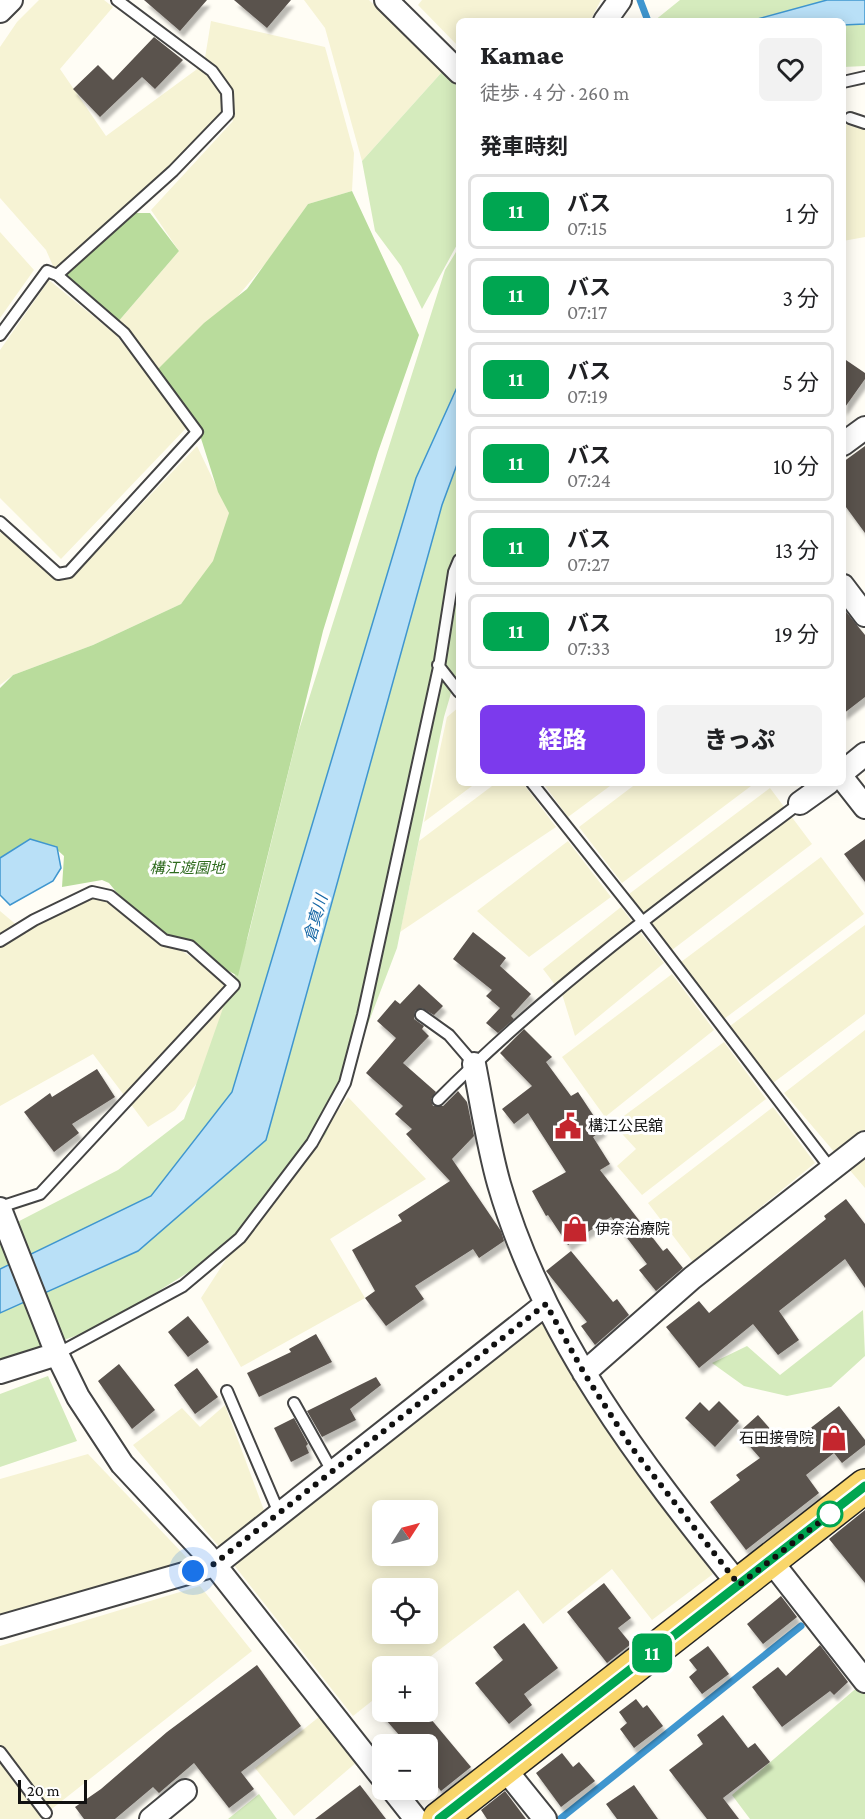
<!DOCTYPE html>
<html lang="ja">
<head>
<meta charset="utf-8">
<style>
	:root { --surface:#fff; --page:#f2f2f2; --text:#202124; --muted:#757577; --line:#e0e0e0; --accent:#7c3aed }
	body { margin:0; font-family:"Crimson Pro","Noto Sans JP",serif; background:var(--page); color:var(--text); height:100vh; display:flex; flex-direction:column; font-size:22px; white-space:nowrap }
	* { box-sizing:border-box; margin:0 }
	p { font-size:20px; color:var(--muted) }
	.icon { flex:none; width:33px; height:33px; fill:none; stroke:currentColor; stroke-width:2; stroke-linecap:round; stroke-linejoin:round }
	.map { position:relative; flex:1; overflow:hidden }
	.panel { position:absolute; left:456px; top:18px; width:390px; height:768px; display:flex; flex-direction:column; background:var(--surface); border-radius:9px; box-shadow:0 3px 15px #0003 }
	.panel>* { flex:none }
	.badge { padding:0 12px; border-radius:9px; font-size:21px; line-height:39px }
	.needle { width:39px; rotate:54deg }
	.tools { position:absolute; left:372px; top:1500px; display:grid; gap:12px }
	.tools a { display:grid; place-items:center; width:66px; height:66px; border-radius:9px; background:var(--surface); box-shadow:0 3px 15px #0003; font-size:30px }
	.scale { position:absolute; left:18px; bottom:15px; width:69px; box-sizing:border-box; padding-left:6px; border:3px solid #111; border-top:0; font-size:16px; line-height:21px; white-space:nowrap; color:#111; -webkit-text-stroke:4px #fff; paint-order:stroke }
	.you { position:absolute; width:30px; height:30px; margin:-15px; border:4px solid #fff; border-radius:50%; background:#1a73e8; box-shadow:0 0 0 9px #1a73e833 }
	.map>.badge { position:absolute; translate:-50% -50%; box-shadow:0 0 0 3px #fff }
	h2 { padding:0 24px; font-size:22px; line-height:54px }
	.round { display:grid; place-items:center; flex:none; width:63px; height:63px; border-radius:9px; background:var(--page) }
	.overview { display:flex; align-items:center; justify-content:space-between; height:102px; padding:0 24px }
	h1 { font-size:28px; font-weight:800; line-height:45px }
	.action { display:flex; gap:12px; margin-top:auto; padding:12px 24px }
	.action a { flex:1; height:69px; border-radius:9px; background:var(--accent); color:#fff; font-size:24px; font-weight:800; line-height:69px; text-align:center }
	.action a+a { background:var(--page); color:var(--text) }
	ul { padding:0; list-style:none }
	li { display:flex; align-items:center; gap:18px; height:75px; margin:0 12px 9px; padding:0 12px; border:3px solid var(--line); border-radius:9px }
	li div { flex:1 }
	li b { display:block; font-size:22px }
	li em { font-style:normal }
	li .badge { min-width:66px; font-weight:700; text-align:center }
	.map>svg:first-child { display:block }
</style>
</head>
<body>
<div class="map">
<svg width="865" height="1819" viewBox="0 0 865 1819">
	<defs>
		<filter id="shadow"><feDropShadow dx="3.5" dy="6" stdDeviation="1.5" flood-color="#0004"/></filter>
	</defs>
	<rect width="100%" height="100%" fill="#fffdf5"/>
	<!-- farmland -->
	<path fill="#f6f3d4" fill-rule="evenodd" d="M39 0H104L113 7 60 69 106 136 204 64 211 21 325 47 354 153 352 191 308 204 266 263 237 297 157 370 143 349 117 323 179 251 151 210 233 121 226 110 145 204 57 275 46 250 0 198V47L17 22Z
		M304 0H369L442 72 362 161 325 28Z
		M422 0H601L590 21H459V47L418 5Z
		M845 124 865 130V237L843 241Z
		M0 232 34 270 0 318Z
		M49 280 115 334 190 424 61 559 0 498V350Z
		M197 446 229 513 218 560 181 604 93 645 13 675 0 685V533L9 524 71 578Z
		M459 707V783H476L424 822 447 717Z
		M496 783H523L556 827 400 932 419 841Z
		M543 783H614L568 817Z
		M637 783H755L622 883 579 827Z
		M770 788 812 844 672 950 629 894Z
		M568 841 611 897 529 957 477 911Z
		M821 857 864 914 724 1019 681 962Z
		M92 892 234 985 197 1083 175 1110 148 1127 93 1054 0 1106V911L19 927Z
		M621 907 664 963 575 1036 562 994 543 969Z
		M865 925V1014L773 1083 730 1026Z
		M672 974 714 1030 605 1117 562 1057Z
		M865 1030V1188L784 1093Z
		M724 1042 766 1099 642 1195 617 1166 636 1149 613 1124Z
		M348 1097 426 1179 330 1239 365 1298 241 1367 201 1298 238 1241Z
		M773 1107 815 1163 693 1262 648 1203Z
		M544 1315 591 1407 713 1574 652 1620 612 1569 543 1624 518 1590 418 1666H382V1693L353 1716 230 1560ZM382 1510H428V1556H382ZM382 1588H428V1634H382Z
		M225 1405 265 1513 221 1549 133 1445 182 1408 200 1427Z
		M88 1454 189 1560 0 1615V1479Z
		M200 1586 252 1651 39 1819H0V1646Z
		M324 1713 358 1761 294 1816 255 1768Z"/>
	<!-- green -->
	<path fill="#d5ebbd" d="M680 0H865V66L843 67V21H654Z
		M442 72 459 88V241L422 309 401 266 375 231 362 161Z
		M459 247V666L444 717 397 948 326 1134 238 1241 103 1326 0 1363V1231L118 1170 184 1119 248 937 298 733 445 270Z
		M863 1310 865 1356 831 1387 787 1396 744 1386 712 1363 747 1346 780 1375Z
		M48 1376 77 1441 0 1467V1394Z
		M860 1685 865 1691V1819H750L732 1795Z
		M259 1794 277 1819H228Z"/>
	<!-- forest -->
	<path fill="#b9dc9c" d="M352 191 419 335 378 452 323 631 238 976 169 939 131 910 109 883 102 880 62 887 64 856 53 846 27 841 0 858V688L13 675 93 645 181 604 213 561 229 513 218 492 198 429 157 370 204 323 247 289 308 204Z
		M136 213H150L179 251 117 323 93 307 64 273Z"/>
	<!-- water -->
	<path fill="#b9e0f7" stroke="#3f96cf" stroke-width="1.5" d="M827 0H865V24L843 25V21H750Z
		M459 383V459L442 505 266 1140 138 1251 0 1313V1269L151 1196 232 1092 416 478Z
		M30 839 57 847 61 868 53 881 10 905 0 895V858Z"/>
	<g fill="none" stroke-linecap="round" stroke-linejoin="round">
		<!-- stream -->
		<path stroke="#3f96cf" stroke-width="7" d="M640 0 648 21
			M560 1819 801 1626"/>
	</g>
	<!-- building -->
	<path fill="#5a524d" filter="url(#shadow)" d="M144 0H207L180 31Z
		M234 0H291L267 28Z
		M154 37 183 60 155 89 142 77 100 117 73 89 98 65 113 80Z
		M843 358 865 373V379L843 410Z
		M865 446V533L843 503V462Z
		M843 608 865 635V697L843 714Z
		M865 839V882L844 854Z
		M473 932 506 958 500 966 531 994 511 1016 514 1019 498 1033 486 1023 500 1008 486 996 492 990 453 959Z
		M419 984 443 1006 434 1015 422 1008 415 1011 414 1019 424 1026 422 1029 429 1036 403 1063 436 1092 431 1099 433 1106H443L458 1091 467 1102 474 1136 452 1159 501 1231 504 1241 479 1258 473 1249 415 1286 424 1299 386 1326 365 1298 375 1291 352 1250 402 1221 398 1215 450 1181 406 1134 412 1129 395 1114 403 1106 366 1073 396 1038 377 1021 395 1000 400 1004Z
		M524 1029 552 1057 546 1062 571 1096 578 1092 603 1130 593 1137 610 1164 600 1170 663 1251 667 1248 683 1268 656 1291 639 1270 647 1264 611 1217 568 1245 548 1215 546 1216 532 1191 566 1172 528 1113 514 1124 502 1109 532 1086 500 1053Z
		M97 1069 115 1097 72 1124 79 1133 54 1152 24 1112 50 1093 52 1097Z
		M846 1199 865 1224V1288L845 1259 779 1311 799 1340 778 1355 753 1324 699 1368 666 1327 699 1301 709 1313 826 1219 824 1216Z
		M571 1251 613 1302 617 1299 629 1315 595 1345 581 1326 587 1322 546 1271Z
		M188 1316 209 1342 188 1357 168 1332Z
		M316 1334 332 1362 259 1397 247 1373 291 1352 289 1349Z
		M119 1364 155 1410 132 1429 98 1381Z
		M197 1368 218 1397 195 1414 174 1385Z
		M376 1377 381 1385 350 1409 356 1420 322 1437 307 1411Z
		M719 1401 739 1421 715 1447 685 1418 700 1402 709 1411Z
		M839 1406 865 1440V1445L842 1463 834 1453 806 1475 819 1493 746 1550 710 1502 740 1480 736 1475 760 1458 738 1433 758 1415 786 1447Z
		M294 1418 308 1444 306 1446 309 1453 291 1462 274 1428Z
		M865 1510V1583L829 1539Z
		M604 1583 631 1618 618 1628 631 1644 607 1663 567 1612Z
		M781 1596 797 1617 763 1644 747 1624Z
		M524 1623 558 1668 524 1694 532 1705 509 1724 475 1683 503 1660 493 1647Z
		M820 1645 848 1682 834 1695 830 1691 782 1727 752 1687 778 1667 786 1676Z
		M708 1646 729 1674 702 1694 689 1677 697 1670 689 1660Z
		M257 1665 301 1726 241 1772 254 1789 229 1808 194 1763 159 1793 153 1787 115 1819H84L75 1807 101 1789 167 1732Z
		M636 1699 643 1708 647 1705 663 1726 634 1748 620 1729 627 1723 619 1712Z
		M379 1712H425L471 1767 441 1791 428 1775V1744H407Z
		M723 1715 748 1748 755 1743 770 1762 723 1798 739 1819H707L669 1770 703 1744 697 1735Z
		M562 1753 573 1767 579 1762 595 1781 561 1807 536 1773Z
		M360 1785 386 1819H315Z
		M634 1785 658 1819H617L606 1804Z
		M505 1791 526 1819H487L481 1810Z"/>
	<g fill="none" stroke-linecap="round" stroke-linejoin="round">
		<!-- service casing -->
		<g stroke="#444" stroke-width="14">
			<path id="service" d="M843 82 865 77
				M850 118 865 123
				M57 275 173 171 228 114 227 92 212 71 117 0
				M0 335 47 271 57 275 124 333 197 432 69 572 58 574 0 522
				M438 665 459 692
				M532 783 642 921 831 1169
				M0 941 34 920 92 892 110 896 164 940 190 946 234 985 40 1194 0 1207
				M421 1015 449 1035 474 1064
				M438 1100C548 989 675 896 800 803
				M57 1354 183 1286 240 1238 312 1143 345 1083 363 1015 439 667 454 572 459 560
				M227 1391 279 1513
				M294 1403 332 1471
				M0 1752 46 1813"/>
		</g>
		<!-- minor casing -->
		<g stroke="#444" stroke-width="26">
			<path id="minor" d="M386 0 459 72
				M0 11 11 0
				M605 21 620 0
				M843 444 865 428
				M843 586 865 615
				M843 772 865 754
				M843 779 865 807
				M800 803 828 783
				M474 1064C482 1104 488 1145 499 1184 543 1336 641 1464 739 1585
				M0 1209 57 1354 78 1397 122 1464 206 1554 382 1777
				M0 1372 57 1354
				M584 1373 692 1278 865 1143
				M771 1561 865 1681
				M0 1627 215 1565 546 1304
				M504 1768 545 1819
				M393 1790 416 1819
				M151 1819 185 1791"/>
		</g>
		<!-- primary casing -->
		<g stroke="#222" stroke-width="36">
			<path id="primary" d="M439 1819 865 1486"/>
		</g>
		<!-- service -->
		<use href="#service" stroke="#fff" stroke-width="10"/>
		<!-- minor -->
		<use href="#minor" stroke="#fff" stroke-width="22"/>
		<!-- primary -->
		<use href="#primary" stroke="#f9d66b" stroke-width="33"/>
	</g>
	<g fill="none" stroke-linecap="round" stroke-linejoin="round">
		<!-- line casing -->
		<g stroke="#fff" stroke-width="14">
			<path id="line" d="M439 1819 865 1486"/>
		</g>
		<!-- line -->
		<use href="#line" stroke="#00a651" stroke-width="9"/>
		<!-- walk -->
		<path stroke="#111" stroke-width="6" stroke-dasharray="0 10.8" d="M193 1571 214 1564 546 1304 584 1373 632 1448 739 1585 830 1514"/>
	</g>
	<!-- icons -->
	<defs>
		<g id="civic-bare" transform="scale(2.07)"><path d="M-.6-6.5H3V-4.5H.6V-3L4-1V1h2V6H-6V1h2V-1L-.6-3ZM-1.2 2.5V6h2.4V2.5Z" fill="#c4262e" stroke="#fff" stroke-width="2.5" paint-order="stroke"/></g>
		<g id="shop-bare" transform="scale(2.07)"><path d="M-5-2.5h2.3a2.7 3.5 0 0 1 5.4 0H5L5.5 6h-11ZM-1.5-2.5h3a1.5 2.3 0 0 0-3 0Z" fill="#c4262e" stroke="#fff" stroke-width="2.5" paint-order="stroke"/></g>
	</defs>
	<g fill-rule="evenodd">
		<use href="#civic-bare" x="568" y="1126"/>
		<use href="#shop-bare" x="575" y="1229"/>
		<use href="#shop-bare" x="834" y="1438"/>
	</g>
	<!-- markers -->
	<circle fill="#fff" stroke="#00a651" stroke-width="3" cx="830" cy="1514" r="12"/>
	<g text-anchor="middle" stroke-width="6" stroke-linejoin="round" paint-order="stroke">
		<!-- park labels -->
		<g font-size="15" font-style="italic" fill="#2f6b1f" stroke="#fff">
			<text x="187" y="873">構江遊園地</text>
		</g>
		<!-- poi labels -->
		<g font-size="15" fill="#111" stroke="#fff" text-anchor="start">
			<text x="588" y="1131">構江公民舘</text>
			<text x="595" y="1234">伊奈治療院</text>
			<text x="814" y="1443" text-anchor="end">石田接骨院</text>
		</g>
		<!-- water labels -->
		<g font-size="16" font-style="italic" fill="#1768a6" stroke="#fff">
			<text transform="translate(315 918) rotate(-74)" y="6">倉真川</text>
		</g>
	</g>
</svg>
<div class="tools">
<a><svg class="needle" viewBox="-14 -14 28 28"><path d="M0-13l5 13h-10z" fill="#e53935"/><path d="M0 13l5-13h-10z" fill="#757577"/></svg></a>
<a><svg class="icon" aria-label="locate" viewBox="0 0 24 24"><circle cx="12" cy="12" r="6"/><path d="M12 2v4M12 18v4M2 12h4M18 12h4"/></svg></a>
<a>+</a>
<a>−</a>
</div>
<div class="scale">20 m</div>
<div class="you" style="left:193px;top:1571px"></div>
<b class="badge" style="left:652px;top:1653px;background:#00a651;color:#fff">11</b>
<section class="panel">
<div class="overview"><div><h1>Kamae</h1><p>徒歩 · 4 分 · 260 m</p></div><a class="round"><svg class="icon" aria-label="heart" viewBox="0 0 24 24"><path d="M12 20l-8-8c-3-5 5-10 8-4 3-6 11-1 8 4z"/></svg></a></div>
<h2>発車時刻</h2>
<ul>
<li><span class="badge" style="background:#00a651;color:#fff">11</span><div><b>バス</b><p>07:15</p></div><em>1 分</em></li>
<li><span class="badge" style="background:#00a651;color:#fff">11</span><div><b>バス</b><p>07:17</p></div><em>3 分</em></li>
<li><span class="badge" style="background:#00a651;color:#fff">11</span><div><b>バス</b><p>07:19</p></div><em>5 分</em></li>
<li><span class="badge" style="background:#00a651;color:#fff">11</span><div><b>バス</b><p>07:24</p></div><em>10 分</em></li>
<li><span class="badge" style="background:#00a651;color:#fff">11</span><div><b>バス</b><p>07:27</p></div><em>13 分</em></li>
<li><span class="badge" style="background:#00a651;color:#fff">11</span><div><b>バス</b><p>07:33</p></div><em>19 分</em></li>
</ul>
<div class="action"><a>経路</a><a>きっぷ</a></div>
</section>
</div>
</body>
</html>
